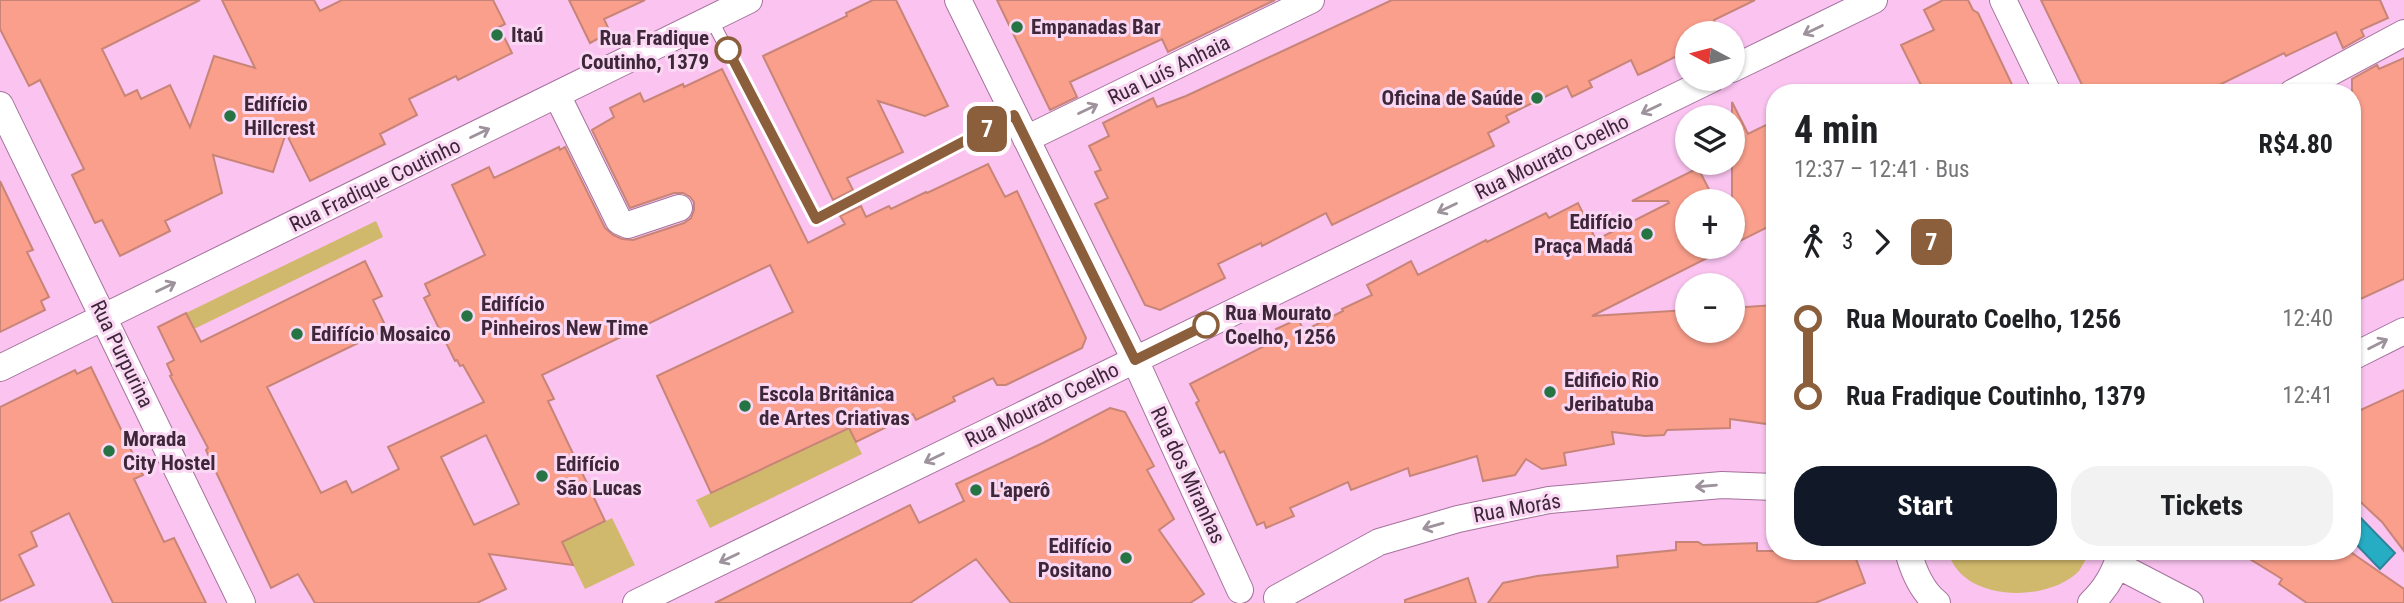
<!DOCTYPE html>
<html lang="en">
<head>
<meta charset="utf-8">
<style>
	:root { --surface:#fff; --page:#f2f2f2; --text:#202124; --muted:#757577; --accent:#111827 }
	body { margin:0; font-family:"Roboto Condensed",sans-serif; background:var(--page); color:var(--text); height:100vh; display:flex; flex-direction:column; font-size:26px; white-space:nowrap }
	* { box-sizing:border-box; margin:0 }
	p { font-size:23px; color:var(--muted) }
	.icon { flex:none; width:38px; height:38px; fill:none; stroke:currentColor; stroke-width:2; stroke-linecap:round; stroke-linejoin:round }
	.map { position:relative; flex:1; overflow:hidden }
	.side { position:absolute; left:1766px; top:84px; width:595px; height:476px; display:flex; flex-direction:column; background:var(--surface); border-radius:28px; box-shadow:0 2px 5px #0004 }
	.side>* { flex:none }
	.badge { padding:0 14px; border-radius:10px; font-size:24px; line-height:46px }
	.needle { width:46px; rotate:277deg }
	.buttons { position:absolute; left:1675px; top:21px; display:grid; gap:14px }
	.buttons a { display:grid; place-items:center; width:70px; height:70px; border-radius:50%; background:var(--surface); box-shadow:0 2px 5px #0004; font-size:35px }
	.map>.badge { position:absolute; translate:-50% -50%; box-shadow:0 0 0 4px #fff }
	.legs { display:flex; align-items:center; gap:10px; height:77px; padding:0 28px; font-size:23px }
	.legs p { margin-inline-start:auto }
	.summary { display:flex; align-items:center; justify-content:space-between; height:119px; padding:0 28px }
	h1 { font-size:38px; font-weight:700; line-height:52px }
	.primary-button { display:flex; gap:14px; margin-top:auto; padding:14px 28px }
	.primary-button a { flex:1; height:80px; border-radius:28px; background:var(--accent); color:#fff; font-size:28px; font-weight:700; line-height:80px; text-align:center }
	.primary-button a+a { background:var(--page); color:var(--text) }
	ul { padding:0 28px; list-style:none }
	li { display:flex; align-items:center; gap:24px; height:77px; font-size:26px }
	li i { display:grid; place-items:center; width:10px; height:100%; margin:0 9px; background:currentColor }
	li i::after { content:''; width:18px; height:18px; margin:-9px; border:5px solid; border-radius:50%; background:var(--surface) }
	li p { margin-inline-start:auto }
	li:first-child i { background:linear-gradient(#0000 50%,currentColor 0) }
	li:last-child i { background:linear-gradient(currentColor 50%,#0000 0) }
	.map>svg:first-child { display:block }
</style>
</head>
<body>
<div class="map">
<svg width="2404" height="603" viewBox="0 0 2404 603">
	<rect width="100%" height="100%" fill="#fac3f0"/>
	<!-- green -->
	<path fill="#d0b86c" d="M376 221 383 237 194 329 186 313Z
		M849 428 862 454 710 528 696 500Z
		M612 518 635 565 585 589 562 542Z
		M1948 551H2088C2087 559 2083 564 2079 571 2048 603 1961 603 1948 551Z"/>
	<!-- water -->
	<path fill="#26acc3" stroke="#2d849a" stroke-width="2" d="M2352 509 2395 553 2380 569 2352 540Z"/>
	<!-- building -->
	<path fill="#f99f8c" stroke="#c88577" stroke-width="2" fill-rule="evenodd" d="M0 0H200L102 49 125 96 137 90 141 99 170 85 190 127 214 56 255 68 222 0H314L320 11 342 0H493L505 24 499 27 512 53 458 80 456 76 409 99 417 115 380 134 385 144 310 181 286 133 273 172 213 155 222 193 165 221 170 231 120 256 102 220 95 223 72 175 84 169 40 80 29 86 0 29Z
		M569 0H645L604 19 610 32 590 43Z
		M873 0H896L948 106 925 116 878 101 903 152 847 178 853 190 833 200 763 56 847 16 846 13Z
		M997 0H1275L1168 52 1162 39 1070 82 1077 97 1050 110Z
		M1392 0H1755L1714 20 1720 33H1687V51L1651 69 1638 75 1631 60 1589 81 1592 87 1572 97 1567 86 1506 116 1509 122 1488 133 1494 146 1332 225 1326 213 1262 246 1261 243 1218 264 1225 278 1160 310 1145 305 1095 204 1108 198 1095 172 1101 170 1089 146 1109 136 1103 123 1153 98 1157 107 1186 96Z
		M1943 0H1968L1973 10 1978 13 2016 93H1925L1901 45 1934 30 1924 10Z
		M2041 0H2380L2388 18 2361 30 2364 36 2343 48 2336 32 2286 56 2284 53 2203 93H2086Z
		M2404 58V279L2352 303V79L2377 65 2379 69Z
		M722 69 808 243 845 224 840 216 861 206 866 217 889 206 891 209 926 192 927 193 988 164 1005 197 1017 191 1086 338 1082 348 1006 385H997L993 378 953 397 955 401 916 420 913 414 856 442 849 428 711 493 657 376 793 312 770 265 542 375 554 399 548 401 605 521 562 542 573 565 489 554 506 589 477 603H315L298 574 271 588 216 472 206 450 208 448 170 376 172 375 167 364 174 360 158 327 186 313 201 342 365 261 382 296 373 300 387 329 267 387 321 493 346 481 352 493 399 469 388 447 484 402 463 365 460 366 457 360 455 361 424 298 430 295 425 284 485 255 452 185 489 167 494 178 559 147 560 150 565 147 605 228 613 235 622 239 633 240 684 223 691 218 694 210V202L690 197 683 193H674L630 208 592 130 614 117 610 108 640 93 644 102 683 84 684 87ZM486 435 519 504 474 525 441 457Z
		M1732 102 1748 134 1774 121V224L1732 245Z
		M1698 168 1715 201H1687V247H1729L1592 316 1687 310V331H1732V308L1774 305V425L1730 419V428L1667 430 1664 435 1645 436 1612 432 1614 444 1564 453 1566 465 1542 469 1526 459 1515 475 1483 481 1477 456 1410 476 1408 468 1351 490 1348 482 1290 508 1294 516 1266 528 1264 522 1257 525 1224 451 1220 453 1196 403 1199 401 1190 384 1280 338 1276 329 1298 319 1304 331 1343 311 1342 309 1372 295 1367 285 1411 261 1418 275 1486 240 1487 242 1546 213 1549 218 1578 203 1596 240 1669 203 1668 201H1632Z
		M0 181 33 250 27 252 49 297 41 301 45 310 0 332Z
		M91 367 143 475 134 479 164 542 174 538 206 603H113L69 513 31 532 37 546 19 555 34 585 0 601V407L75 370 77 374Z
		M2404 390V551L2382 522 2352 494V414Z
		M1110 408 1125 412 1154 466 1147 470 1174 519 1159 530 1204 594 1190 603H1011L976 559 910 603H715L910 505 919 523 964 501 956 484 1043 443Z
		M1676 542H1698L1703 545 1757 543V551H1853L1865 583 1815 603H1488L1503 583 1537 576 1618 567 1617 556 1676 550Z
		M2237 551H2349L2404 589V603H2307L2279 584 2282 579Z
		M1468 578 1476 603H1405V600Z"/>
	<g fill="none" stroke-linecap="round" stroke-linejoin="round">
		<!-- lane casing -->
		<g stroke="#a5729c" stroke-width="14">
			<path id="lane" d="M711 19 816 219 1014 115"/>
		</g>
		<!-- street casing -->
		<g stroke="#a5729c" stroke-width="28">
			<path id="street" d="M958 0 1135 360 1240 590
				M2003 0 2048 93
				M1732 69 1874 0
				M2292 93 2404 33
				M557 95 619 221 628 225 679 208
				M0 105 242 603
				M1026 139 1311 0
				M2352 357 2404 331
				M0 368 749 0
				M1908 551C1913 570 1922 591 1937 603
				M2117 565 2190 603
				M1277 598 1379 542 1458 519 1549 500 1722 485 1774 487
				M636 603 1712 79
				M2091 603C2106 589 2116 571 2121 551"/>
		</g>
		<!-- lane -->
		<use href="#lane" stroke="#fff" stroke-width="12"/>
		<!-- street -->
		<use href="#street" stroke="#fff" stroke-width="26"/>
	</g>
	<!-- one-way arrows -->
	<defs><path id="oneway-shaft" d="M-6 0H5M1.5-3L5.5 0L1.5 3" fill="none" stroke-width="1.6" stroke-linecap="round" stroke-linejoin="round" transform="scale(1.75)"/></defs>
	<g stroke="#9e939c">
		<use href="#oneway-shaft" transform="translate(1813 30) rotate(154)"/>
		<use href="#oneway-shaft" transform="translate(1088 109) rotate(-26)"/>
		<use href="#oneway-shaft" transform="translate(1651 109) rotate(154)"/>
		<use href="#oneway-shaft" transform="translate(480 133) rotate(-26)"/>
		<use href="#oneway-shaft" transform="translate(1447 208) rotate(154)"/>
		<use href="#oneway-shaft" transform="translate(166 287) rotate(-26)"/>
		<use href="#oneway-shaft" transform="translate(2378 344) rotate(-27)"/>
		<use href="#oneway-shaft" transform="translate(934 458) rotate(154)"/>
		<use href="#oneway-shaft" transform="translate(1706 486) rotate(175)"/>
		<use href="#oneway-shaft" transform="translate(1433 526) rotate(164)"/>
		<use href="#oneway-shaft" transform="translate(729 558) rotate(154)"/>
	</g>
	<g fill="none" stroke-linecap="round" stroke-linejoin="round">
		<!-- line-1 casing -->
		<g stroke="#fff" stroke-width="16">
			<path id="line-1" d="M728 50 816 219 1014 115 1135 360 1206 325"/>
		</g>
		<!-- line-1 -->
		<use href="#line-1" stroke="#8b5e3c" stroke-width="10"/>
	</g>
	<!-- markers -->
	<g fill="#267343" stroke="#fad8f4" stroke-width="2.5">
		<circle cx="1017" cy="27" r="7"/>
		<circle cx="497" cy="35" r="7"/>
		<circle cx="1537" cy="98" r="7"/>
		<circle cx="230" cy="116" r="7"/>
		<circle cx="1647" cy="234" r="7"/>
		<circle cx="467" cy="316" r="7"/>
		<circle cx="297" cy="334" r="7"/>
		<circle cx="1550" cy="392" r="7"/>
		<circle cx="745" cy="406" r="7"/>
		<circle cx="109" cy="451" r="7"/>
		<circle cx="542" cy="476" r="7"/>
		<circle cx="976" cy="490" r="7"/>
		<circle cx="1126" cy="558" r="7"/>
	</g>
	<g fill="#fff" stroke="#8b5e3c" stroke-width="3.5">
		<circle cx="728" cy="50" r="12"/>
		<circle cx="1206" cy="325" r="12"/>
	</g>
	<g text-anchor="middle" stroke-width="6" stroke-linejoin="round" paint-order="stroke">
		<!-- poi labels -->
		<g font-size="21" font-weight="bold" fill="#3d2739" stroke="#fad8f4" text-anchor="start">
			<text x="1031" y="34">Empanadas Bar</text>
			<text x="511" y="42">Itaú</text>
			<text x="1523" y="105" text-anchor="end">Oficina de Saúde</text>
			<text x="244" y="111">Edifício<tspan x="244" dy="24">Hillcrest</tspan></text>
			<text x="1633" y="229" text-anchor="end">Edifício<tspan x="1633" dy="24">Praça Madá</tspan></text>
			<text x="481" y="311">Edifício<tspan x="481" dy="24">Pinheiros New Time</tspan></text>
			<text x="311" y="341">Edifício Mosaico</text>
			<text x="1564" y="387">Edificio Rio<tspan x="1564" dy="24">Jeribatuba</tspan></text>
			<text x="759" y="401">Escola Britânica<tspan x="759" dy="24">de Artes Criativas</tspan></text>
			<text x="123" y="446">Morada<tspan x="123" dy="24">City Hostel</tspan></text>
			<text x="556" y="471">Edifício<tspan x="556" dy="24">São Lucas</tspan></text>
			<text x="990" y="497">L'aperô</text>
			<text x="1112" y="553" text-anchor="end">Edifício<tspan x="1112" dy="24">Positano</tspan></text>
		</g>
		<!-- stop labels -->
		<g font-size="21" font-weight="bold" fill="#3d2739" stroke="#fad8f4" text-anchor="end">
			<text x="709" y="45">Rua Fradique<tspan x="709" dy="24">Coutinho, 1379</tspan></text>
			<text x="1225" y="320" text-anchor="start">Rua Mourato<tspan x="1225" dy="24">Coelho, 1256</tspan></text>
		</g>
		<!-- street labels -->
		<g font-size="21" fill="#3d2739" stroke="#fad8f4">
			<text transform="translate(1169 70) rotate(-26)" y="7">Rua Luís Anhaia</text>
			<text transform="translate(1552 157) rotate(-26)" y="7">Rua Mourato Coelho</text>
			<text transform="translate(375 185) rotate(-26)" y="7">Rua Fradique Coutinho</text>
			<text transform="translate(122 354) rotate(64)" y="7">Rua Purpurina</text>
			<text transform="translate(1042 405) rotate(-26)" y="7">Rua Mourato Coelho</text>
			<text transform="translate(1188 475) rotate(65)" y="7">Rua dos Miranhas</text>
			<text transform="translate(1517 508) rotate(-10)" y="7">Rua Morás</text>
		</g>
	</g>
</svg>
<div class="buttons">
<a><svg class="needle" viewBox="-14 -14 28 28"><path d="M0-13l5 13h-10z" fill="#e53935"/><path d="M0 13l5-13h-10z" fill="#757577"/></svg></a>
<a><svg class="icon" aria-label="layers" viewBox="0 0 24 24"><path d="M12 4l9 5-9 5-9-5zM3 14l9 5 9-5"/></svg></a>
<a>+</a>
<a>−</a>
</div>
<b class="badge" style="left:987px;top:129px;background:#8b5e3c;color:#fff">7</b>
<section class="side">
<div class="summary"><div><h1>4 min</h1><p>12:37 – 12:41 · Bus</p></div><b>R$4.80</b></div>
<div class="legs"><svg class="icon" aria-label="walk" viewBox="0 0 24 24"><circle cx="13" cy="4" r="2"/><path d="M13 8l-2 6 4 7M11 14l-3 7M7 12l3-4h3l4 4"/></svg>3<svg class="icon" aria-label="forward" viewBox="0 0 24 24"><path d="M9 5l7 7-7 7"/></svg><b class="badge" style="background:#8b5e3c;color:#fff">7</b></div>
<ul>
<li><i style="color:#8b5e3c"></i><b>Rua Mourato Coelho, 1256</b><p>12:40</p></li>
<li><i style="color:#8b5e3c"></i><b>Rua Fradique Coutinho, 1379</b><p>12:41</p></li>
</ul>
<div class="primary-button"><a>Start</a><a>Tickets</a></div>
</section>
</div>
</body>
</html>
